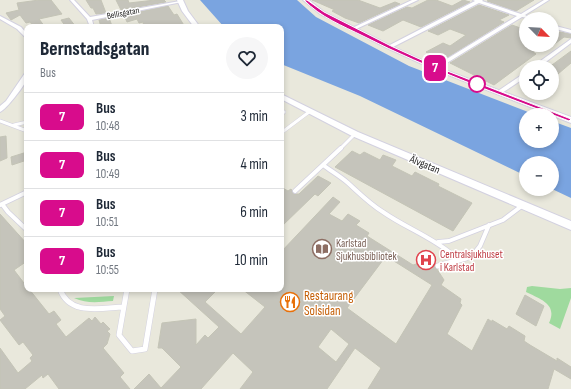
<!DOCTYPE html>
<html lang="en">
<head>
<meta charset="utf-8">
<style>
	:root { --surface:#fff; --page:#f6f6f7; --text:#1f2937; --muted:#747a83; --line:#e0e1e3 }
	body { margin:0; font-family:"Sofia Sans Condensed",sans-serif; background:var(--page); color:var(--text); height:100vh; display:flex; flex-direction:column; font-size:15px; white-space:nowrap }
	* { box-sizing:border-box; margin:0 }
	p { font-size:13px; color:var(--muted) }
	.icon { flex:none; width:22px; height:22px; fill:none; stroke:currentColor; stroke-width:2; stroke-linecap:round; stroke-linejoin:round }
	.map { position:relative; flex:1; overflow:hidden }
	.sheet { position:absolute; left:24px; top:24px; width:260px; height:268px; display:flex; flex-direction:column; background:var(--surface); border-radius:8px; box-shadow:0 2px 6px #0003 }
	.sheet>* { flex:none }
	.badge { padding:0 8px; border-radius:6px; font-size:14px; line-height:26px }
	.needle { width:26px; rotate:114deg }
	.buttons { position:absolute; left:519px; top:12px; display:grid; gap:8px }
	.buttons a { display:grid; place-items:center; width:40px; height:40px; border-radius:50%; background:var(--surface); box-shadow:0 2px 6px #0003; font-size:20px }
	.map>.badge { position:absolute; translate:-50% -50%; box-shadow:0 0 0 2px #fff }
	.round { display:grid; place-items:center; flex:none; width:42px; height:42px; border-radius:21px; background:var(--page) }
	.overview { display:flex; align-items:center; justify-content:space-between; height:68px; padding:0 16px }
	h1 { font-size:19px; font-weight:800; line-height:30px }
	ul { padding:0; list-style:none }
	li { display:flex; align-items:center; gap:12px; height:48px; padding:0 16px; border-top:1px solid var(--line) }
	li div { flex:1 }
	li b { display:block; font-size:15px }
	li em { font-style:normal }
	li .badge { min-width:44px; font-weight:700; text-align:center }
	.map>svg:first-child { display:block }
</style>
</head>
<body>
<div class="map">
<svg width="571" height="389" viewBox="0 0 571 389">
	<rect width="100%" height="100%" fill="#e9e8dc"/>
	<!-- green -->
	<path fill="#9fda9e" d="M532 286 560 289 571 288V298L560 329 549 323C558 304 540 299 526 292L527 287Z
		M114 296 113 301C99 302 87 304 74 298Z"/>
	<!-- water -->
	<path fill="#7aa4e0" d="M200 0H297L316 17 409 66 536 115H526V141H552V121L571 128V198L552 189V163H526V176L360 96 281 64V27H224Z"/>
	<!-- building -->
	<path fill="#c5c4bb" stroke="#c4c4b6" fill-rule="evenodd" d="M39 0H51L62 14 39 19 45 27H34L30 22 26 23 20 15 11 20 6 13 19 10 17 3Z
		M86 0H101L106 13 96 14 93 8H91Z
		M116 0H128L129 3 155 0H164L166 2 121 10Z
		M312 0H358L380 8 395 2 400 4 359 23 345 18 332 11 335 10Z
		M428 0H436L452 6 463 0 470 2 421 27 403 20 383 31 368 25 407 7 412 8Z
		M489 0H534L516 11 487 1Z
		M479 5 509 15 499 20 504 22 443 60H439L427 55 429 54 426 52 443 43 450 46 466 35 450 29 438 35 428 31Z
		M168 6 174 15 177 14 185 27H144L143 22 139 23 137 19 127 22 124 15Z
		M69 18 76 27H66L61 20Z
		M109 18 112 26 101 27 99 20Z
		M512 25 526 30V45H545L533 52 536 54 494 85 450 63Z
		M560 32 571 34V38L564 37 552 46V35Z
		M571 51V63L552 79V67L554 65H552Z
		M6 136 7 158 0 161V137Z
		M352 151 360 155 364 152 380 160 383 155 396 160 392 166 412 176 415 172 439 184 438 186 472 203 453 231 335 167Z
		M27 152V160L12 165 11 157Z
		M318 176 331 183 318 196 315 194 281 227V187L288 191 291 189 294 194H299Z
		M333 197 340 202 329 214 342 221 348 214 360 221 356 225 369 233 367 236 413 265 431 260 444 280 441 285 461 299 460 303 462 305 447 334 472 351 488 319 492 322V320L507 329 509 326 525 336 524 341 530 345 557 361V358L571 367V379L554 369 548 389H368L381 368 355 348 327 389H240L253 372 233 353 201 389H134L149 374 161 388 181 367 162 348H158L162 323 196 319V345L205 335 208 338 219 327 177 289H218L205 302 241 334 265 307 242 289H281V252ZM386 256 432 285 396 344 347 308ZM331 329 349 344 336 362 318 347Z
		M0 214 27 244V261L14 270 27 287V289H29L49 314 54 311 61 320 56 324 66 337 89 318 92 321 95 317 101 324 103 322 110 329 107 331 110 334 107 344 103 348 124 373 120 377 130 389H59L48 374 43 378 42 375 25 389H0V348L18 373 32 361 30 358 33 355 23 342 19 345 0 320 5 316 0 309Z
		M525 295 544 306 536 326 516 314Z"/>
	<g fill="none" stroke-linecap="round" stroke-linejoin="round">
		<!-- service-far2 casing -->
		<g stroke="#d3d1e0" stroke-width="4">
			<path id="service-far2" d="M281 110 284 112 281 115
				M0 121 27 131
				M14 125 27 122
				M281 133 309 112
				M340 149 355 134"/>
		</g>
		<!-- service-far1 casing -->
		<g stroke="#d3d1e0" stroke-width="5.5">
			<path id="service-far1" d="M323 165C331 171 340 176 348 183 359 193 370 204 383 212 406 228 432 237 453 255
				M295 191 341 148
				M2 204 27 192
				M0 205 2 204 8 212 27 230
				M438 242 449 241 503 220 523 205
				M473 255 480 246 489 225"/>
		</g>
		<!-- service casing -->
		<g stroke="#d3d1e0" stroke-width="6">
			<path id="service" d="M452 254 459 259
				M438 266 466 258 474 254
				M60 289C69 316 101 308 123 307
				M127 289 119 335 132 351 145 349 155 289"/>
		</g>
		<!-- minor casing -->
		<g stroke="#d3d1e0" stroke-width="2">
			<path id="minor" d="M70 0H74L90 17 180 1 182 2 92 20 94 27H90L87 19Z
				M412 0H418L354 30 350 29Z
				M473 0H483L482 1 521 14 544 0H549L525 15 533 19 522 17 437 69 432 68 517 16 479 3 391 48 386 47 475 1Z
				M0 16 21 27 27 34V39L17 29 0 19Z
				M552 25 571 30V33L552 28Z
				M571 39V43L539 67H532Z
				M27 72C27 74 27 78 27 79 24 86 7 109 0 112V106L6 101 25 73Z
				M526 72V77L502 93H498V91Z"/>
		</g>
		<!-- tertiary casing -->
		<g stroke="#d3d1e0" stroke-width="2">
			<path id="tertiary" d="M177 0H183L188 11 200 27H194L182 11Z
				M303 0H309L324 12 391 46 437 67 571 117V123L433 69 387 48 320 14Z
				M281 94 358 132 571 221V230L352 136 281 99Z"/>
		</g>
		<!-- service-far2 -->
		<use href="#service-far2" stroke="#fff" stroke-width="3"/>
		<!-- service-far1 -->
		<use href="#service-far1" stroke="#fff" stroke-width="4"/>
		<!-- service -->
		<use href="#service" stroke="#fff" stroke-width="5"/>
		<!-- minor -->
		<use href="#minor" fill="#fff" fill-rule="evenodd"/>
		<!-- tertiary -->
		<use href="#tertiary" fill="#fff" fill-rule="evenodd"/>
	</g>
	<!-- line -->
	<path fill="#d80c8c" stroke="#fff" d="M304 0H307L324 12 391 46 437 67 571 119 569 121C499 94 430 70 363 36 343 26 320 17 304 0Z"/>
	<!-- icons -->
	<defs>
		<g id="library-ring" transform="scale(1)"><circle r="9.5" fill="#fff" stroke="#8d6e63" stroke-width="1.5"/><path d="M-6-4Q-3-5.5-.7-3.5V5Q-3 3-6 4ZM6-4Q3-5.5 .7-3.5V5Q3 3 6 4Z" fill="#8d6e63"/></g>
		<g id="hospital-ring" transform="scale(1)"><circle r="9.5" fill="#fff" stroke="#e0444e" stroke-width="1.5"/><path d="M-5-5h3v3.5h4V-5h3V5h-3V1.5h-4V5h-3Z" fill="#e0444e"/></g>
		<g id="restaurant-ring" transform="scale(1)"><circle r="9.5" fill="#fff" stroke="#e8710a" stroke-width="1.5"/><path d="M-5-6h1v4h1v-4h1v4h1v-4h1v5L-1.5 .5V6h-2V.5L-5-1ZM5-6V6H3V1.5H1.5Q1.5-4 5-6Z" fill="#e8710a"/></g>
	</defs>
	<g fill-rule="evenodd">
		<use href="#library-ring" x="322" y="249"/>
		<use href="#hospital-ring" x="426" y="260"/>
		<use href="#restaurant-ring" x="290" y="302"/>
	</g>
	<!-- markers -->
	<circle fill="#fff" stroke="#d80c8c" stroke-width="2" cx="477" cy="84" r="8"/>
	<g text-anchor="middle" stroke-width="3" stroke-linejoin="round" paint-order="stroke">
		<!-- far-street labels -->
		<g font-size="9" fill="#292929" stroke="#fff">
			<text transform="translate(123 13) rotate(-11)" y="3">Bellisgatan</text>
		</g>
		<!-- street labels -->
		<g font-size="11" fill="#292929" stroke="#fff">
			<text transform="translate(425 164) rotate(23)" y="4">Älvgatan</text>
		</g>
		<!-- education labels -->
		<g font-size="11" fill="#785e54" stroke="#fff" text-anchor="start">
			<text x="336" y="247">Karlstad<tspan x="336" dy="13">Sjukhusbibliotek</tspan></text>
		</g>
		<!-- health labels -->
		<g font-size="11" fill="#be3a42" stroke="#fff" text-anchor="start">
			<text x="440" y="258">Centralsjukhuset<tspan x="440" dy="13">i Karlstad</tspan></text>
		</g>
		<!-- near-food labels -->
		<g font-size="13" fill="#c56008" stroke="#fff" text-anchor="start">
			<text x="304" y="300">Restaurang<tspan x="304" dy="15">Solsidan</tspan></text>
		</g>
	</g>
</svg>
<div class="buttons">
<a><svg class="needle" viewBox="-14 -14 28 28"><path d="M0-13l5 13h-10z" fill="#e53935"/><path d="M0 13l5-13h-10z" fill="#747a83"/></svg></a>
<a><svg class="icon" aria-label="locate" viewBox="0 0 24 24"><circle cx="12" cy="12" r="6"/><path d="M12 2v4M12 18v4M2 12h4M18 12h4"/></svg></a>
<a>+</a>
<a>−</a>
</div>
<b class="badge" style="left:435px;top:68px;background:#d80c8c;color:#fff">7</b>
<section class="sheet">
<div class="overview"><div><h1>Bernstadsgatan</h1><p>Bus</p></div><a class="round"><svg class="icon" aria-label="heart" viewBox="0 0 24 24"><path d="M12 20l-8-8c-3-5 5-10 8-4 3-6 11-1 8 4z"/></svg></a></div>
<ul>
<li><span class="badge" style="background:#d80c8c;color:#fff">7</span><div><b>Bus</b><p>10:48</p></div><em>3 min</em></li>
<li><span class="badge" style="background:#d80c8c;color:#fff">7</span><div><b>Bus</b><p>10:49</p></div><em>4 min</em></li>
<li><span class="badge" style="background:#d80c8c;color:#fff">7</span><div><b>Bus</b><p>10:51</p></div><em>6 min</em></li>
<li><span class="badge" style="background:#d80c8c;color:#fff">7</span><div><b>Bus</b><p>10:55</p></div><em>10 min</em></li>
</ul>
</section>
</div>
</body>
</html>
